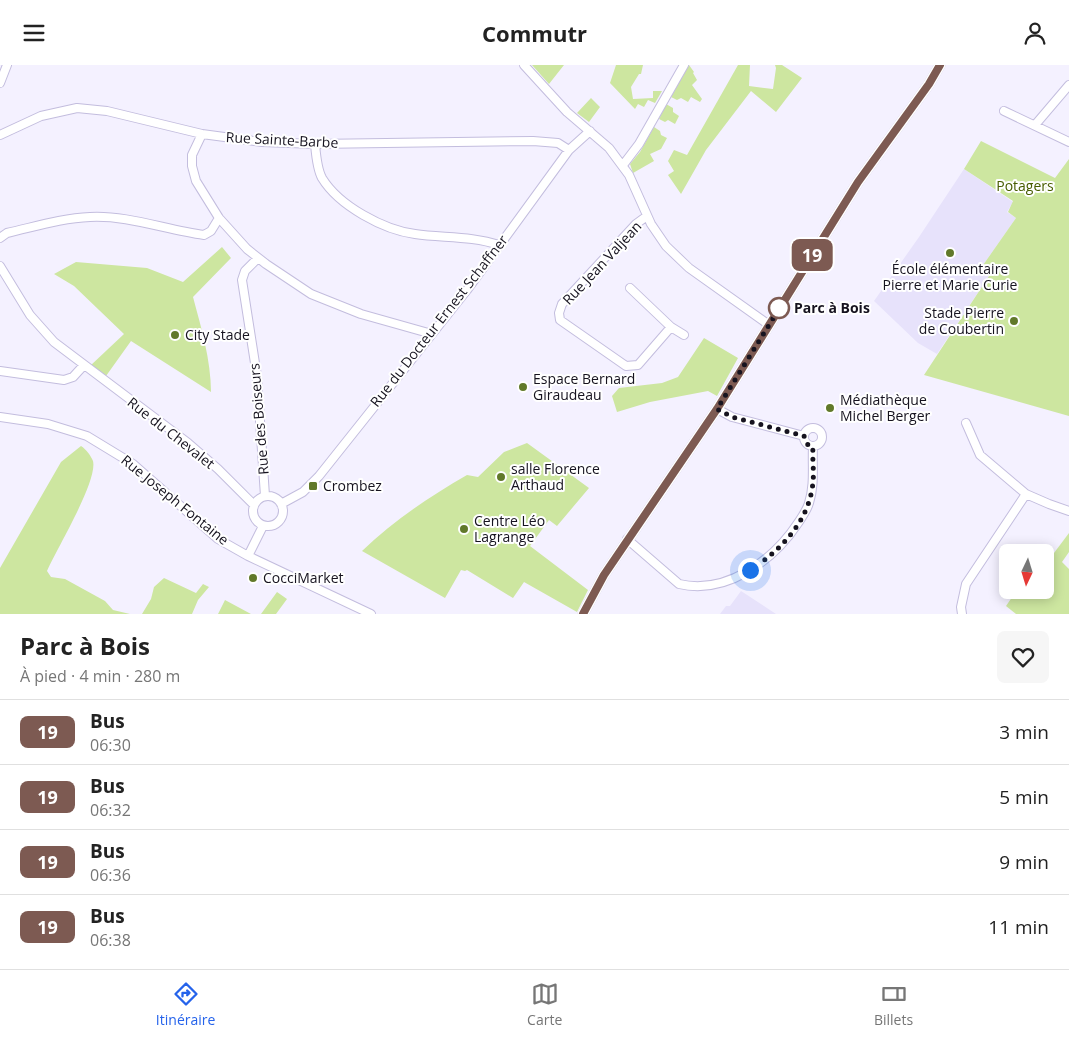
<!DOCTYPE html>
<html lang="fr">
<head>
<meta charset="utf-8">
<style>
	:root { --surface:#fff; --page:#f6f6f6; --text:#222; --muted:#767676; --line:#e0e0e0; --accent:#2563eb }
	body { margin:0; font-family:"Open Sans",sans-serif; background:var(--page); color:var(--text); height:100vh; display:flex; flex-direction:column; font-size:19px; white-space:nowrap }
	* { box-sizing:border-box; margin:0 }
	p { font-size:16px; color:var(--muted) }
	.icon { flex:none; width:28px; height:28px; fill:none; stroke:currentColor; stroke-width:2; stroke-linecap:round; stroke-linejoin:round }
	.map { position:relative; height:549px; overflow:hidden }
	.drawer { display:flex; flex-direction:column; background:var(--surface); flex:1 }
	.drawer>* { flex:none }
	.badge { padding:0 10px; border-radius:8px; font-size:18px; line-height:32px }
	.needle { width:32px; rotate:184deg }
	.tools { position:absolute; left:999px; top:479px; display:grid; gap:10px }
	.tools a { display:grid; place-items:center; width:55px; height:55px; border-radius:8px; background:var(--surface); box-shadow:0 2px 12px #0003; font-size:25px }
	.you { position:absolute; width:25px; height:25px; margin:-12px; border:4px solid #fff; border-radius:50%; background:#1a73e8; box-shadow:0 0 0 8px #1a73e833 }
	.map>.badge { position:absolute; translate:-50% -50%; box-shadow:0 0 0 2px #fff }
	.round { display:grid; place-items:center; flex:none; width:52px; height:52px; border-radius:8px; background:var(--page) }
	.head { display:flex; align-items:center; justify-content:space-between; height:85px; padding:0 20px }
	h1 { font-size:24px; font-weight:700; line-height:38px }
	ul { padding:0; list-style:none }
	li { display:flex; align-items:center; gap:15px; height:65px; padding:0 20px; border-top:1px solid var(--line) }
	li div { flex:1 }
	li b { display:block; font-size:19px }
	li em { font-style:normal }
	li .badge { min-width:55px; font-weight:700; text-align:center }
	header { display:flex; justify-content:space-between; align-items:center; height:65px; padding:0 20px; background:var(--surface); font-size:22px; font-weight:700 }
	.tabs { display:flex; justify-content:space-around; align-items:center; height:70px; border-top:1px solid var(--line); background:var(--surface); font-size:14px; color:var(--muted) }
	.tabs a { display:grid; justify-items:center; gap:2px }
	.tabs .active { color:var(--accent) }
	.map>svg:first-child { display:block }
</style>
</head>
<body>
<header><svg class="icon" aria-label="menu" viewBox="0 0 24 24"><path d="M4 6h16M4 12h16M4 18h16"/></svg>Commutr<svg class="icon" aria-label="person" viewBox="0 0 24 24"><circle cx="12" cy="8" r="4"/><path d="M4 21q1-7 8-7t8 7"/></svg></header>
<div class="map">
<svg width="1069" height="549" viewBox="0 0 1069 549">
	<rect width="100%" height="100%" fill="#f4f1ff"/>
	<!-- built -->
	<path fill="#e7e2fb" d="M964 104 1013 137 1007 147 1016 153 981 203 989 211 937 289 918 278 874 236 919 172Z
		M741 526 776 549H720L726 541H730Z"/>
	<!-- green -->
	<path fill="#cde6a0" d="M532 0H564L549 19Z
		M616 0H643L641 9H639L631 22 633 34 653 33V26H662L655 38 648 35 644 42 638 39 635 44 610 18Z
		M689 0 694 7 693 8 697 15 692 20 702 34 700 37 691 32 688 37 681 33 677 35 671 32Z
		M738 0H750L749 21 773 24 776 3 775 0H771H782L802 13 776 47 751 26 706 85 681 129 668 110 674 106 668 96 674 85 687 90Z
		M591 33 600 42 589 57 577 48Z
		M666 39 673 43V47L679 51 675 59 668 55 665 57 659 54Z
		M654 62 660 66 661 70 667 73 661 84 650 89 654 96 633 108 630 99 640 87Z
		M981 76 1055 113 1069 94V351L924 310 989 211 981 203 1016 153 1008 147 1013 136 964 104Z
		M222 182 231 193 193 232C201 262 211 295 211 327L131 276 106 311 90 301 124 269 74 221 54 209 76 197 147 203 183 217Z
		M704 273 738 293 717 331 708 326 650 337 617 347 612 331 619 323 662 318 678 312Z
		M527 378 589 423 557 461 549 455 530 481 588 525 577 547 524 517 513 533 467 505 465 506 461 505 445 533 362 486C393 456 429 432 467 410L478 412 504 387Z
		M81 381C86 384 91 391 93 396 98 416 56 485 47 506L51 512 65 514 105 536 113 545 130 549H0V503L61 397Z
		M1069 468V487L1062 497 1069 504V549H1016L1006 541 1017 525H1045V494L1048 496Z
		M164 513 196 528 203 519 209 522 198 535 192 549H142L151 534 154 522Z
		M277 527 287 534 276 549H261Z
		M225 535 251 549H218Z"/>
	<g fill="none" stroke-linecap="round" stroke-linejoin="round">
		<!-- minor casing -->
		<g stroke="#c3bdde" stroke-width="10">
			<path id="minor" d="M524 0 567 47 609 83 629 110 651 159 666 181 689 203 769 260
				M0 18 7 0
				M1004 46 1069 77
				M1035 60 1069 20
				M202 69 192 90V101L196 116 219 153 247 184 266 199 311 229 361 249 432 269
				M0 70 41 51 77 43 107 46 202 69 262 77 315 79 533 76 558 78 569 85
				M315 79C316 90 317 104 322 113 339 141 384 165 415 169 443 173 472 171 499 180
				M623 100 639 79 684 0
				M647 151 636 159 562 239 559 248 560 255 626 301 638 300 671 262 684 270
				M0 173 7 168C34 162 62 153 90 152 128 150 166 165 204 170L211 166 219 153
				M258 193 245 206 242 215 257 311 265 431
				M0 201 30 250 54 277 188 378 218 404 254 440
				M630 223 671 262
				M0 306 64 315 73 312 84 300
				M717 344 732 352 804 371
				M0 352 48 359 87 371 133 399 218 474 248 491 371 549
				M966 358 980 390 1026 429 1049 439 1069 446
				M804 372a9 9 0 1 1 18 0a9 9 0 1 1-18 0Z
				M253 446a15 15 0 1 1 30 0a15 15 0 1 1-30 0Z
				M281 439 303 427 319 411 467 225 569 85 590 66
				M627 474 679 519C726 530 773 496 798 458 802 452 807 445 809 438 815 419 812 401 813 382
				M248 491 263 461
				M962 549 961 542 966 519 1026 429"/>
		</g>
		<!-- tertiary casing -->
		<g stroke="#c3bdde" stroke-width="11">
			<path id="tertiary" d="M583 549 604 510 717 344 858 117 929 19 940 0"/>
		</g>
		<!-- minor -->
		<use href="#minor" stroke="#fff" stroke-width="8"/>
		<!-- tertiary -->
		<use href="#tertiary" stroke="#fff" stroke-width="9"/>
	</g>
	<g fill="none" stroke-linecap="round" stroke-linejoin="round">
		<!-- line casing -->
		<g stroke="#fff" stroke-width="11">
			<path id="line" d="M583 549 604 510 717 344 858 117 929 19 940 0"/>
		</g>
		<!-- line -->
		<use href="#line" stroke="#7d5a52" stroke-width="8"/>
		<!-- walk -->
		<path stroke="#16131f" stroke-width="5" stroke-dasharray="0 9" d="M750 505C778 488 807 458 812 424 815 410 812 396 813 382L807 379 804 371 732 352 717 344 782 239 779 243"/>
	</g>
	<!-- markers -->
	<g fill="#61792a" stroke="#fff" stroke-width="2">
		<circle cx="950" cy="188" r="5"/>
		<circle cx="1014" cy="256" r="5"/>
		<circle cx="175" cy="270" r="5"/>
		<circle cx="523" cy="322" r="5"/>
		<circle cx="830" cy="343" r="5"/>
		<circle cx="501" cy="412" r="5"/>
		<rect x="308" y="416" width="10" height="10" rx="2.5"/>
		<circle cx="464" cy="464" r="5"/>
		<circle cx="253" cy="513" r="5"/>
	</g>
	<circle fill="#fff" stroke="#7d5a52" stroke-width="2.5" cx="779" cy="243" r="10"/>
	<g text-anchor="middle" stroke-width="4" stroke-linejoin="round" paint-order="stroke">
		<!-- street labels -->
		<g font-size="14" fill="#16131f" stroke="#fff">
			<text transform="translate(282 75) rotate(3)" y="5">Rue Sainte-Barbe</text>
			<text transform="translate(602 198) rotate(-47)" y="5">Rue Jean Valjean</text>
			<text transform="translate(439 256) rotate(-52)" y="5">Rue du Docteur Ernest Schaffner</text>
			<text transform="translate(259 354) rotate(-95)" y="5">Rue des Boiseurs</text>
			<text transform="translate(171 368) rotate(38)" y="5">Rue du Chevalet</text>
			<text transform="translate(175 435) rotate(39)" y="5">Rue Joseph Fontaine</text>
		</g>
		<!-- park labels -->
		<g font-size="14" fill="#475d00" stroke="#fff">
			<text x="1025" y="126">Potagers</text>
		</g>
		<!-- poi labels -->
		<g font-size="14" fill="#16131f" stroke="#fff" text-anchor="start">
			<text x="950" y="209" text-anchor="middle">École élémentaire<tspan x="950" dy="16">Pierre et Marie Curie</tspan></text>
			<text x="1004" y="253" text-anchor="end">Stade Pierre<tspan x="1004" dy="16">de Coubertin</tspan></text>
			<text x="185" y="275">City Stade</text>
			<text x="533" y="319">Espace Bernard<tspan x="533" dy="16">Giraudeau</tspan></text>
			<text x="840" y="340">Médiathèque<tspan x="840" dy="16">Michel Berger</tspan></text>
			<text x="511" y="409">salle Florence<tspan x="511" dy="16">Arthaud</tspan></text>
			<text x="323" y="426">Crombez</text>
			<text x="474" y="461">Centre Léo<tspan x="474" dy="16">Lagrange</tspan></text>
			<text x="263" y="518">CocciMarket</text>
		</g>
		<!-- stop labels -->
		<g font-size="14" font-weight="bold" fill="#16131f" stroke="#fff" text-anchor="start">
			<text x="794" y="248">Parc à Bois</text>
		</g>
	</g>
</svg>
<div class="tools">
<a><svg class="needle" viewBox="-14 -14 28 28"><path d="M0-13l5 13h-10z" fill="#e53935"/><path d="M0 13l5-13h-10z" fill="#767676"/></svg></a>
</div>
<div class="you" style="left:750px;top:505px"></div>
<b class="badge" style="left:812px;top:190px;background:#7d5a52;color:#fff">19</b>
</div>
<section class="drawer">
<div class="head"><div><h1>Parc à Bois</h1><p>À pied · 4 min · 280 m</p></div><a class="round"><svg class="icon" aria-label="heart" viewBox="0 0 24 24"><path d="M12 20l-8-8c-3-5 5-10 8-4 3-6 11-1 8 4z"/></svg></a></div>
<ul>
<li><span class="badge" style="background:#7d5a52;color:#fff">19</span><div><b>Bus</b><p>06:30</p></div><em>3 min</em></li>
<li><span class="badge" style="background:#7d5a52;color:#fff">19</span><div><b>Bus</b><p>06:32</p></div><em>5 min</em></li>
<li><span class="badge" style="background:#7d5a52;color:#fff">19</span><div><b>Bus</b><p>06:36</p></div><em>9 min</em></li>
<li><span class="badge" style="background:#7d5a52;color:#fff">19</span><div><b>Bus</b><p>06:38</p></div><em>11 min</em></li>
</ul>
</section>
<nav class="tabs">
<a class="active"><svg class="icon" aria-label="directions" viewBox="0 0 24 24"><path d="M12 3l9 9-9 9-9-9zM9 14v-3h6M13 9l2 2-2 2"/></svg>Itinéraire</a>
<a><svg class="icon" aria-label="map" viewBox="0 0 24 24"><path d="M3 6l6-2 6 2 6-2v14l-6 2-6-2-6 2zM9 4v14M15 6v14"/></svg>Carte</a>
<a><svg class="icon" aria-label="tickets" viewBox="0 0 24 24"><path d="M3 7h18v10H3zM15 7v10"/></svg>Billets</a>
</nav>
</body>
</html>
